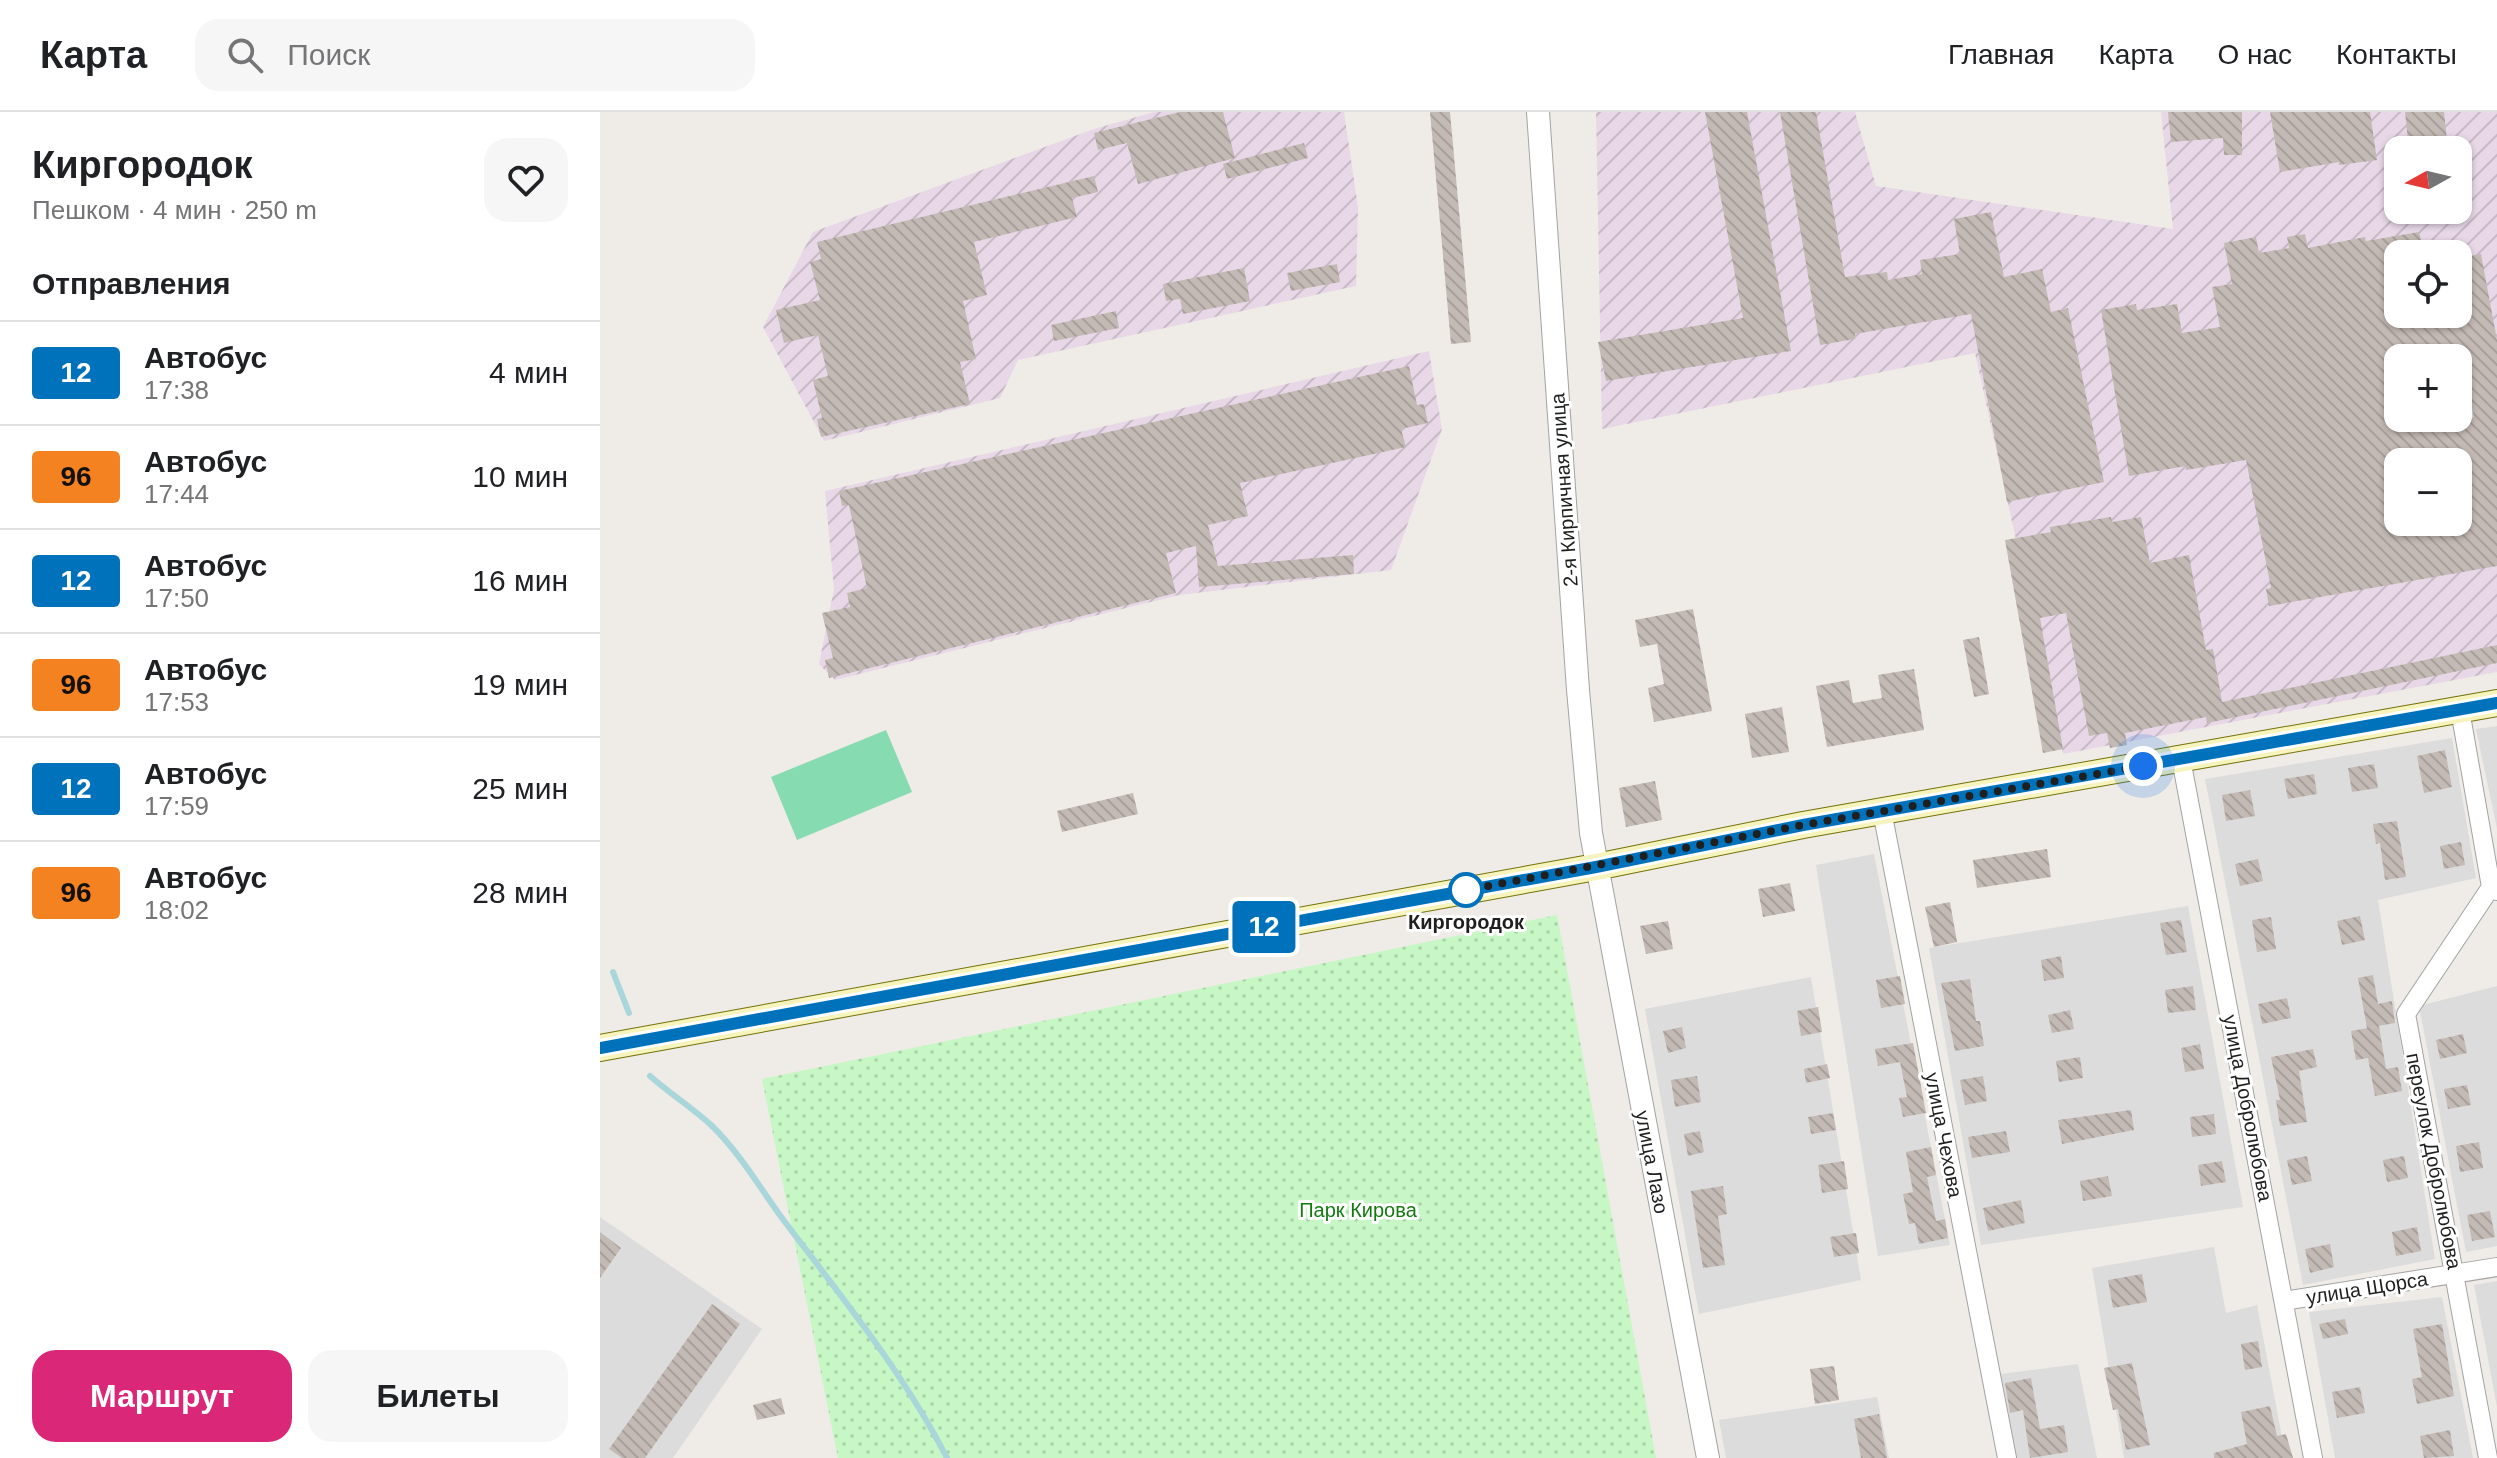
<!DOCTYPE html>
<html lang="ru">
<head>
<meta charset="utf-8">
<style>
	:root { --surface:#fff; --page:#f6f6f6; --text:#202124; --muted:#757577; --line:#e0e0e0; --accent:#db2777 }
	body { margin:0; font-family:Arial,sans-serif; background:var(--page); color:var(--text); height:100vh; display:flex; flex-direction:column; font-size:30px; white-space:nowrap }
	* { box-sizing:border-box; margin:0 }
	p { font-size:26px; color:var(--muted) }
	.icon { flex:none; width:44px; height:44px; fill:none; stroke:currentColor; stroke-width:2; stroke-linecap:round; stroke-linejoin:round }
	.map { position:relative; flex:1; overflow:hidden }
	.details { display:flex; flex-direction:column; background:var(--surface); width:600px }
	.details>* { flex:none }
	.badge { padding:0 16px; border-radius:6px; font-size:28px; line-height:52px }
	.needle { width:52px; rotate:262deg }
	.buttons { position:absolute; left:1784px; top:24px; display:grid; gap:16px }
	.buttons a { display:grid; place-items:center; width:88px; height:88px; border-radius:16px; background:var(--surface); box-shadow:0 2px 6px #0004; font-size:40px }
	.you { position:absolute; width:40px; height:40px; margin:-20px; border:6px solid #fff; border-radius:50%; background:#1a73e8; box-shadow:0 0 0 12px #1a73e833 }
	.map>.badge { position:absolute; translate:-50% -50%; box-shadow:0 0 0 4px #fff }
	h2 { padding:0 32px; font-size:30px; line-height:72px }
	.round { display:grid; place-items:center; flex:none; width:84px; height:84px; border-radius:24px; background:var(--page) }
	.summary { display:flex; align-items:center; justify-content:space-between; height:136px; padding:0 32px }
	h1 { font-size:38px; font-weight:700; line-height:60px }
	.primary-button { display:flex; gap:16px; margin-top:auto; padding:16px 32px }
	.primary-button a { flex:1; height:92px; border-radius:24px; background:var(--accent); color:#fff; font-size:32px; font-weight:700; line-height:92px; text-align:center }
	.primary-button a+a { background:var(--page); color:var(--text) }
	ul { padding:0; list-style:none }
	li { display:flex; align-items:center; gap:24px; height:104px; padding:0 32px; border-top:2px solid var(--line) }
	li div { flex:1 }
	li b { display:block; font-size:30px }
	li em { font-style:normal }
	li .badge { min-width:88px; font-weight:700; text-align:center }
	header { display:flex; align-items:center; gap:48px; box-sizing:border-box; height:112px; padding:0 40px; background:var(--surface); border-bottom:2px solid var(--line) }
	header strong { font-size:38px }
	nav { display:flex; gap:44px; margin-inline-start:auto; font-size:28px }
	.search { width:560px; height:72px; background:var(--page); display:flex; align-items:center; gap:20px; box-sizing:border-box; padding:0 28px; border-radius:24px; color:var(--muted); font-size:30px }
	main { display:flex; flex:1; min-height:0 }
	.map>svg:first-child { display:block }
</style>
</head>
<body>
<header>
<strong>Карта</strong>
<div class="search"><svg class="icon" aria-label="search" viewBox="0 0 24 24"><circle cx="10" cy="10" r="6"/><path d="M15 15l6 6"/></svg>Поиск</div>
<nav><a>Главная</a><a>Карта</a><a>О нас</a><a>Контакты</a></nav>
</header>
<main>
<section class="details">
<div class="summary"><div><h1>Киргородок</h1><p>Пешком · 4 мин · 250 m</p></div><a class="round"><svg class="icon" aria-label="heart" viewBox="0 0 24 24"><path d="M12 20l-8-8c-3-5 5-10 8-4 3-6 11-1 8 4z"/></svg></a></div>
<h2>Отправления</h2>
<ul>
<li><span class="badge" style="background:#0072bc;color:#fff">12</span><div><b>Автобус</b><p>17:38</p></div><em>4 мин</em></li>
<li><span class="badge" style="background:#f58220;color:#111">96</span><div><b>Автобус</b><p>17:44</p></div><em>10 мин</em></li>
<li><span class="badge" style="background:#0072bc;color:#fff">12</span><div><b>Автобус</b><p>17:50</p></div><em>16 мин</em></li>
<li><span class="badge" style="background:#f58220;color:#111">96</span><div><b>Автобус</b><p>17:53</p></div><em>19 мин</em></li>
<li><span class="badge" style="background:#0072bc;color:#fff">12</span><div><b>Автобус</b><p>17:59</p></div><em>25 мин</em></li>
<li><span class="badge" style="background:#f58220;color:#111">96</span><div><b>Автобус</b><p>18:02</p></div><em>28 мин</em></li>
</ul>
<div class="primary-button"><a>Маршрут</a><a>Билеты</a></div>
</section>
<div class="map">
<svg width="1897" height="1346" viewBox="0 0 1897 1346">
	<defs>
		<pattern id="industrial-furrows" width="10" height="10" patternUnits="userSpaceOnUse" patternTransform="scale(2)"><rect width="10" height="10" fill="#e8d8e7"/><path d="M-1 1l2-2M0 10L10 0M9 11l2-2" fill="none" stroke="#c7b9c6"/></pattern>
		<pattern id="park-dots" width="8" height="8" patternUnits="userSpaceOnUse" patternTransform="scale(2)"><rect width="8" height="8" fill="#c6f7c5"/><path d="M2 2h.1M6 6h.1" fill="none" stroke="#aad3a9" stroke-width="1.8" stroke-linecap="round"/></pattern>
		<pattern id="building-back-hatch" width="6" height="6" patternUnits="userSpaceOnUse" patternTransform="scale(2)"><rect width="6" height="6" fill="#c4bab5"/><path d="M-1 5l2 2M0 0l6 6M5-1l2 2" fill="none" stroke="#a89f9b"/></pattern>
	</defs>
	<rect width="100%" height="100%" fill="#efebe6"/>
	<!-- residential -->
	<path fill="#dddcdc" d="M1897 614V717L1876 617Z
		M1852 626 1876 766 1778 788 1835 1147 1703 1173 1605 667Z
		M1274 742 1350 1133 1278 1144 1216 753Z
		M1588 794 1643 1095 1381 1133 1329 836Z
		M1211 865 1261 1168 1099 1202 1045 897Z
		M1897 874V1134L1866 1140 1819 894Z
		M0 1105 162 1217 73 1346H0Z
		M1614 1135 1626 1201 1657 1193 1686 1346H1524L1492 1156Z
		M1897 1169V1295L1874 1173Z
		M1842 1185 1873 1346H1735L1709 1200Z
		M1478 1252 1497 1346H1417L1401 1262Z
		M1277 1285 1289 1346H1126L1119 1308Z"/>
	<!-- industrial -->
	<path fill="url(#industrial-furrows)" fill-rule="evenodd" d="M554 0H744L758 95 756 174 418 248 400 286 224 329 163 215 213 120 494 17Z
		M996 0H1255L1276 74 1573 117 1561 0H1897V560L1463 642 1375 241 1002 317ZM1798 38H1858V98H1798ZM1798 142H1858V202H1798ZM1798 246H1858V306H1798ZM1798 350H1858V410H1798Z
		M829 239 842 317 791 458 579 483 235 568 219 552 234 477 225 379Z"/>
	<!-- park -->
	<path fill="url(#park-dots)" d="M957 803 1056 1346H238L162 967Z"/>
	<!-- pitch -->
	<path fill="#87dbb1" d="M286 618 312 680 197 728 171 665Z"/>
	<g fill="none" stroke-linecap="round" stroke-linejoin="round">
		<!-- stream -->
		<path stroke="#a8d6db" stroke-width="6" d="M13 860 29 901
			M50 964C69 981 93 996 111 1013 141 1042 161 1078 185 1110 243 1187 303 1260 347 1346"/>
	</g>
	<!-- building -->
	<path fill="url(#building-back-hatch)" fill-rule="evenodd" d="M580 0H623L635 46 538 72 527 31 498 38 494 21Z
		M830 0H850L871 230 851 232Z
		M1105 0H1147L1191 239 1006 269 998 230 1143 206Z
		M1180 0H1216L1245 165 1287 160 1288 168 1322 162 1320 148 1360 142 1354 107 1391 100 1404 165 1442 157 1451 200 1468 196 1504 370 1407 390 1371 202 1255 222V227L1220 233Z
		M1568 0H1642V43H1624L1623 26 1571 30Z
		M1670 0H1770L1777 48 1739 53V50L1680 60Z
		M1805 0H1844L1848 38H1809Z
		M704 31 708 46 627 67 623 52Z
		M494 64 498 80 472 86 477 105 374 130 387 183 363 189 376 247 360 250 370 292 221 325 217 307 222 306 213 268 228 264 218 223 184 231 176 198 220 188 210 150 221 147 217 130Z
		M1819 120 1824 142H1798V202H1858V146L1881 142 1897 228V454L1669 494 1666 477 1671 476 1646 348 1586 358V354L1529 364 1501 198 1536 192 1537 198 1577 192 1582 221 1620 215 1612 175 1632 172 1624 131 1656 125 1659 141 1689 136 1687 125 1705 122 1708 136 1765 125 1766 129ZM1786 246H1863L1874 306H1797ZM1798 350H1858V410H1798Z
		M737 152 740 170 691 179 687 161Z
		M644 156 650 189 583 202 580 187 566 189 563 172Z
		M516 199 519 216 454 229 451 213Z
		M809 254 817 293 824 292 828 311 801 317 806 335 640 371 648 404 608 413 618 454 753 443 754 462 599 475 596 434 566 441 576 481 229 566 225 548 233 546 222 501 250 495 247 481 267 476 249 393 242 394 239 379Z
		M1511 405 1512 410 1541 405 1550 451 1589 443 1606 538 1613 537 1622 590 1897 533V551L1607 611 1606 605 1525 621 1527 633 1510 636 1507 621 1489 624 1466 501 1440 506 1463 637 1443 641 1405 428 1451 420 1450 415Z
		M1093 497 1112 599 1054 610 1048 576 1064 572 1057 532 1040 535 1035 508Z
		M1379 525 1389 582 1374 585 1363 528Z
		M1314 557 1324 618 1227 635 1216 574 1249 568 1253 591 1282 586 1278 563Z
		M1182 595 1189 640 1152 646 1145 602Z
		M1845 638 1852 675 1824 681 1817 644Z
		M1774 652 1778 676 1752 680 1748 656Z
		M1714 662 1717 682 1688 687 1684 667Z
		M1055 669 1062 708 1026 715 1019 676Z
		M1650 678 1655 704 1626 709 1622 683Z
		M533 681 538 702 462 720 457 699Z
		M1797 709 1806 765 1785 768 1780 731 1776 732 1773 712Z
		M1861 730 1865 753 1844 757 1840 734Z
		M1447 737 1451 765 1377 776 1373 748Z
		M1658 747 1663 769 1640 774 1635 752Z
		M1190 771 1195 799 1163 805 1158 777Z
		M1350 790 1357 830 1334 835 1325 795Z
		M1760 804 1765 828 1742 833 1737 809Z
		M1671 805 1676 837 1657 840 1652 808Z
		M1581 808 1587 840 1566 843 1560 811Z
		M1068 809 1073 837 1046 842 1040 814Z
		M1461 844 1464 866 1444 869 1441 848Z
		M1773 863 1778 892 1792 889 1795 911 1767 916 1758 866Z
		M1300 864 1305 892 1281 896 1276 868Z
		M1370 867 1376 909H1380L1384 934 1355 939 1341 871Z
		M1593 874 1596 898 1568 901 1565 878Z
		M1687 886 1691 906 1662 912 1658 892Z
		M1218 895 1222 920 1201 924 1197 899Z
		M1470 898 1474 917 1452 921 1448 903Z
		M1779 914 1786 957 1798 955 1802 979 1775 984 1768 946 1756 948 1751 919Z
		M1082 915 1086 936 1068 941 1063 919Z
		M1863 922 1867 941 1840 947 1836 928Z
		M1313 931 1326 1001 1303 1005 1299 986 1307 985 1300 950 1278 954 1275 937Z
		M1600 932 1604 957 1585 960 1581 936Z
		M1713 937 1717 955 1699 959 1707 1010 1680 1014 1676 988H1680L1671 945Z
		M1480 945 1483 966 1459 970 1456 949Z
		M1227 952 1230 966 1206 971 1204 957Z
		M1097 964 1101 990 1075 995 1071 968Z
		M1383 964 1387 989 1365 993 1360 968Z
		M1867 973 1871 993 1848 997 1844 977Z
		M1531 998 1534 1018 1462 1032 1458 1008Z
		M1233 1001 1236 1018 1211 1022 1208 1005Z
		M1614 1002 1616 1022 1592 1025 1590 1005Z
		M1100 1019 1104 1040 1088 1044 1084 1022Z
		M1406 1019 1410 1040 1372 1046 1368 1025Z
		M1879 1030 1883 1056 1860 1060 1856 1034Z
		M1331 1035 1336 1063 1327 1065 1336 1109 1345 1107 1348 1126 1319 1132 1315 1111 1309 1112 1303 1082 1313 1080 1306 1040Z
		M1707 1044 1712 1069 1692 1073 1687 1048Z
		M1804 1044 1808 1066 1787 1070 1783 1048Z
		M1244 1049 1248 1077 1222 1081 1218 1053Z
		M1622 1049 1626 1070 1601 1074 1598 1053Z
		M1508 1064 1512 1084 1483 1089 1480 1069Z
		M1123 1074 1127 1102 1118 1104 1125 1153 1103 1156 1091 1079Z
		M1421 1088 1425 1111 1388 1119 1383 1096Z
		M1890 1099 1895 1125 1872 1129 1867 1103Z
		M1817 1115 1821 1139 1796 1144 1792 1120Z
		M0 1120 21 1136 0 1166Z
		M1256 1121 1259 1141 1234 1145 1230 1125Z
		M1730 1132 1734 1155 1710 1161 1705 1137Z
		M1542 1162 1547 1190 1513 1196 1508 1168Z
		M112 1192 140 1212 45 1346H22L9 1337Z
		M1745 1207 1748 1222 1723 1227 1719 1212Z
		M1842 1212 1854 1284 1817 1292 1812 1267 1822 1265 1813 1217Z
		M1658 1229 1662 1255 1645 1258 1641 1232Z
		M1532 1251 1550 1333 1526 1338 1518 1297 1513 1298 1504 1256Z
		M1234 1254 1239 1288 1215 1292 1210 1257Z
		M1431 1266 1440 1317 1464 1313 1468 1340 1430 1346 1423 1298 1410 1301 1405 1271Z
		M1760 1275 1765 1301 1737 1306 1732 1280Z
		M181 1286 185 1302 157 1308 153 1293Z
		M1670 1294 1677 1324 1686 1322 1693 1346H1614V1341L1647 1332 1641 1300Z
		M1279 1302 1287 1346H1261L1254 1307Z
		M1850 1318 1854 1344 1824 1346 1820 1324Z"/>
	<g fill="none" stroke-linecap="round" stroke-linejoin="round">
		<!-- minor casing -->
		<g stroke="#a3a3a3" stroke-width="20">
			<path id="minor" d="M1860 598 1891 775 1897 779
				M1581 647 1713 1346
				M1282 699 1407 1346
				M1684 1189 1897 1155
				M1888 1346 1806 902 1891 775"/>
		</g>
		<!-- tertiary casing -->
		<g stroke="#a3a3a3" stroke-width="24">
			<path id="tertiary" d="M938 0 978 578 991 721 1108 1346"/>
		</g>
		<!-- secondary casing -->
		<g stroke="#737209" stroke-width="28">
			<path id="secondary" d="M0 936 996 755 1203 713 1897 591"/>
		</g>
		<!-- minor -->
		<use href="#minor" stroke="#fff" stroke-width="18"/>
		<!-- tertiary -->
		<use href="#tertiary" stroke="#fff" stroke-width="22"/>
		<!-- secondary -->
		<use href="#secondary" stroke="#f7f3bc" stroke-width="26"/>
	</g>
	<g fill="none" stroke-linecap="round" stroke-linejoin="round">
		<!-- line casing -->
		<g stroke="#fff" stroke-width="18">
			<path id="line" d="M0 936 996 755 1203 713 1897 591"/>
		</g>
		<!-- line -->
		<use href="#line" stroke="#0072bc" stroke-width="12"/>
		<!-- walk -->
		<path stroke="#1f1f1f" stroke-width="8" stroke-dasharray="0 14.4" d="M866 778 863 779 1203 713 1543 654"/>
	</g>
	<!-- markers -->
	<circle fill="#fff" stroke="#0072bc" stroke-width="4" cx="866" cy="778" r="16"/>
	<g text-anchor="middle" stroke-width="6" stroke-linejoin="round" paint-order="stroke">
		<!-- street labels -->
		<g font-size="20" fill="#1f1f1f" stroke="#fff">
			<text transform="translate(964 378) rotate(-94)" y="7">2-я Кирпичная улица</text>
			<text transform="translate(1648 996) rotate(79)" y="7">улица Добролюбова</text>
			<text transform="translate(1344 1023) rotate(79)" y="7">улица Чехова</text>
			<text transform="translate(1834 1049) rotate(79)" y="7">переулок Добролюбова</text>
			<text transform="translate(1052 1050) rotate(79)" y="7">улица Лазо</text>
			<text transform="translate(1767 1176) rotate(-9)" y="7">улица Щорса</text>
		</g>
		<!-- stop labels -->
		<g font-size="20" font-weight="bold" fill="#1f1f1f" stroke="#fff">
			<text x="866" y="817">Киргородок</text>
		</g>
		<!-- park labels -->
		<g font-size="20" fill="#137a10" stroke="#fff">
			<text x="758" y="1105">Парк Кирова</text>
		</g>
	</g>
</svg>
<div class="buttons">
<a><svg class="needle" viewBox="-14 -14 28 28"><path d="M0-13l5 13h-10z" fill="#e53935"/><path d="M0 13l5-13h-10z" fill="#757577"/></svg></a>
<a><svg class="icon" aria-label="locate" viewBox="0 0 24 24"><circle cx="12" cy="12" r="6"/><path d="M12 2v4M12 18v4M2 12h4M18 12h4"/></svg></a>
<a>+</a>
<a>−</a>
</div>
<div class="you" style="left:1543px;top:654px"></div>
<b class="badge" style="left:664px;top:815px;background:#0072bc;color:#fff">12</b>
</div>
</main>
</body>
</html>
